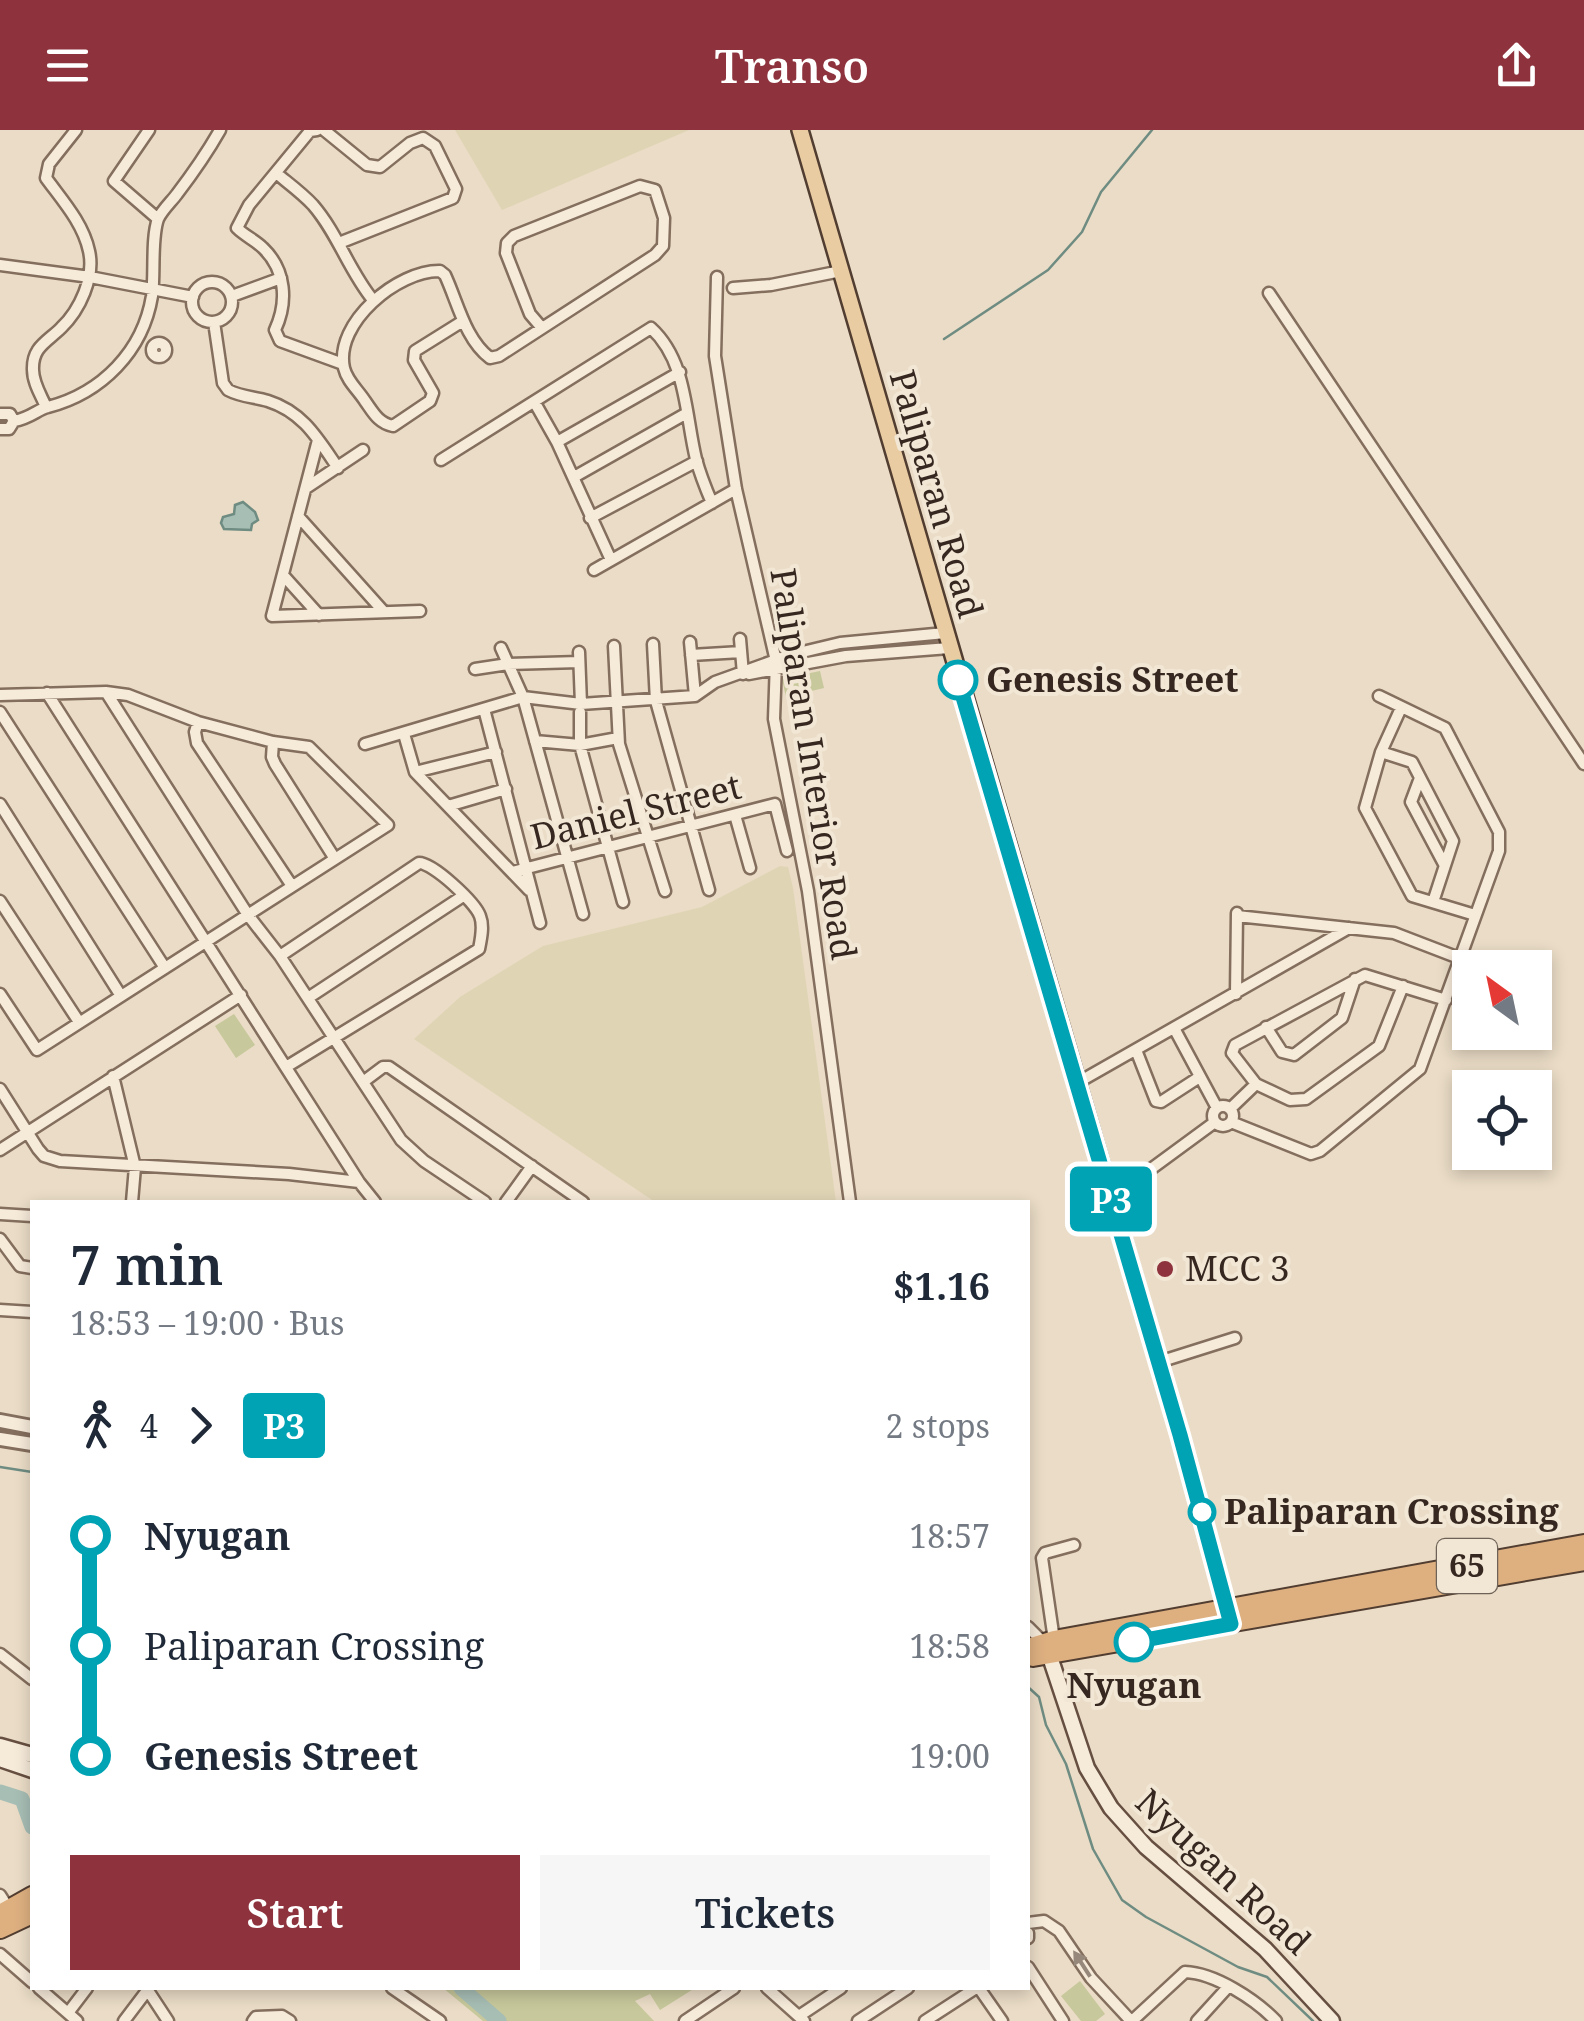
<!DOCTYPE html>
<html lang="en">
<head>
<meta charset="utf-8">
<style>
	:root { --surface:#fff; --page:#f6f6f7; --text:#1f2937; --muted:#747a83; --accent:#8e333d }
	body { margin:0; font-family:"Noto Serif",serif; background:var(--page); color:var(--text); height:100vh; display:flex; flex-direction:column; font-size:38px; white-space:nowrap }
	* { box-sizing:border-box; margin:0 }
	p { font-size:32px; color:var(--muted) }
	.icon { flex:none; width:55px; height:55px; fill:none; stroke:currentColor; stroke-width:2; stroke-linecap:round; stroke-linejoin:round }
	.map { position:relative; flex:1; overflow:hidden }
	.drawer { position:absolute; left:30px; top:1070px; width:1000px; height:790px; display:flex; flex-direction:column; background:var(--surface); border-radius:0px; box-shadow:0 5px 15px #0003 }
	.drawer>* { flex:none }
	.badge { padding:0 20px; border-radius:8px; font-size:35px; line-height:65px }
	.needle { width:65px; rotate:327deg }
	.buttons { position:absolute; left:1452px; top:820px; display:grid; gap:20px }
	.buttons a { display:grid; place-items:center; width:100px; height:100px; border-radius:0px; background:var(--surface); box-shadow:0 5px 15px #0003; font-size:50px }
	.map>.badge { position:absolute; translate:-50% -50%; box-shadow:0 0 0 5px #fff }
	.legs { display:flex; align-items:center; gap:15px; height:110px; padding:0 40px; font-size:32px }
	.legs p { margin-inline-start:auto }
	.summary { display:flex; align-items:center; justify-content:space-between; height:170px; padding:0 40px }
	h1 { font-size:55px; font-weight:600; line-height:75px }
	.button { display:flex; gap:20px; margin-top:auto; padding:20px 40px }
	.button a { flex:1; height:115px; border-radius:0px; background:var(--accent); color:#fff; font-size:40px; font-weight:600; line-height:115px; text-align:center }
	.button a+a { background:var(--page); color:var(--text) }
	ul { padding:0 40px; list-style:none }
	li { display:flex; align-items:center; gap:35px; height:110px; font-size:38px }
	li i { display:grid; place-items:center; width:15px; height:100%; margin:0 12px; background:currentColor }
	li i::after { content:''; width:25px; height:25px; margin:-12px; border:8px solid; border-radius:50%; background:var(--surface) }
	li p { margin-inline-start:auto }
	li:first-child i { background:linear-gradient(#0000 50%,currentColor 0) }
	li:last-child i { background:linear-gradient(currentColor 50%,#0000 0) }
	header { display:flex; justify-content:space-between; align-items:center; height:130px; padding:0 40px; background:var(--accent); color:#fff; font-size:45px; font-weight:600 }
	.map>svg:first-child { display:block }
</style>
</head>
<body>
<header><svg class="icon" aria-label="menu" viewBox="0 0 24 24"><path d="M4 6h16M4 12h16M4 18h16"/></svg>Transo<svg class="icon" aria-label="share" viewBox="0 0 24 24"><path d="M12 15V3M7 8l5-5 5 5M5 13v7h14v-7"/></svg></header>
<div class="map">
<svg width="1584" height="1891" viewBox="0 0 1584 1891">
	<rect width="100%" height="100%" fill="#eadcc6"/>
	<!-- farmland -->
	<path fill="#dfd4b4" d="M455 0H689L502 80Z
		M780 736 788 737 793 758 836 1072H655L414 909 460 867 543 816 702 777Z"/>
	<!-- green -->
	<path fill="#c7c89b" d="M820 541 824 558 786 567 782 549Z
		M234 884 255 915 236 928 215 896Z
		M1080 1851 1105 1884 1096 1891H1081L1061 1866Z
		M443 1858H695L660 1880 650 1864 635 1871 654 1891H483Z"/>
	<!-- water -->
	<path fill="#a7beb5" stroke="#6f8c82" stroke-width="2.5" d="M243 372 255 382 258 390 252 394 251 400 224 399 221 393 223 387 234 384 235 375Z"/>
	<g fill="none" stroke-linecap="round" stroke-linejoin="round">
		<!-- stream -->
		<path stroke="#6f8c82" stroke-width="2.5" d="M944 209 1048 140 1082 102 1101 62 1152 0
			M0 1337 32 1342
			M1028 1557 1039 1567 1046 1595 1066 1634 1093 1719 1122 1770 1146 1787 1238 1837 1267 1847 1313 1891"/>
		<!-- river -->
		<path stroke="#a7beb5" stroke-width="15" d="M0 1662 22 1669 32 1697
			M461 1858 499 1891"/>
		<!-- minor casing -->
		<g stroke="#846e5d" stroke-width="15">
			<path id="minor" d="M149 0 114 51 158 89
				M317 0 310 1 249 75 237 98C245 106 255 110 263 118 286 140 288 172 275 200L280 211 343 234
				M324 0 367 35 380 37 410 13 423 8 435 16 456 59 453 68 339 113
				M276 43C288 53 302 63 313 75 338 104 349 141 373 170
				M0 135 90 147 193 167
				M717 147 715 226 736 359 776 531 774 589 808 761 850 1072
				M192 172a20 20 0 1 1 40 0a20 20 0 1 1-40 0Z
				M733 158 771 155 841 141
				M1269 163 1584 634
				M232 166 281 148
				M463 191 415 221 414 230 433 263 430 271 393 296C378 293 373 282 365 271 358 260 347 251 344 238 334 193 398 140 440 141L445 145C458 173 465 209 490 228L499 226 655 125 663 116 664 88 655 60 640 56 514 106 507 113 506 123 530 184 542 198
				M214 192 223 253 228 260C241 267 255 267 268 271 303 282 318 309 338 338
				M152 220a7 7 0 1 1 14 0a7 7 0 1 1-14 0Z
				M535 273 557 312 611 430
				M46 277C41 265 33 253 33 240 32 217 47 212 61 198 80 180 95 147 89 121 83 93 62 70 46 48L49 34 76 0
				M0 284H10L14 291 9 299H0
				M14 291C31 288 38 279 48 277 102 263 143 221 152 166 155 144 151 108 158 89 162 80 172 71 177 64 193 43 207 23 220 0
				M318 310 272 486 420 481
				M557 312 680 242
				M441 330 651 198C687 231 685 284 696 329 700 344 706 359 712 373
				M574 347 687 283
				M306 358 363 320
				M298 386 384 482
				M590 388 697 331
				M594 440 736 359
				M283 445 319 485
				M740 509 743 544
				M690 512 695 566
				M653 514 656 571 709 760
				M614 516 619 614 665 761
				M501 518 523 567 583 784
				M579 522 581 574
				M691 525 741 522
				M475 539 508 534 579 532
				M749 544 846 526 949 518
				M106 562 248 785 280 826 401 1010 424 1031 485 1072
				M47 563 359 1052 375 1072
				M0 565 106 562 128 565 198 592 273 612 309 617 388 695 37 920 0 864
				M1401 578 1381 622 1365 678 1412 766 1475 785
				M484 579 540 793
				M0 582 165 838
				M580 582V615L623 772
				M198 592 195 602 197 613 292 756
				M404 604 415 642 529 760
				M535 611 580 615 618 608
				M273 612 272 627 275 634 335 729
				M365 614 523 567 581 574 695 566 715 552 790 525 840 513 945 503
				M1381 622 1412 632 1453 711 1433 772
				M415 642 496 622
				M1420 648 1411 672 1444 734
				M0 674 121 866
				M448 676 506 659
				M735 685 750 738
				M512 742 775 674 787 721
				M0 771 79 892
				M1237 786 1394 803 1459 828
				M280 826 419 733C433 733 475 772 480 786 484 796 481 809 479 819L286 937
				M1403 856 1379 916 1306 969 1290 970 1256 954 1232 923 1235 915 1365 845 1446 870
				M1236 864 1237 783
				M308 868 463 766
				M1266 897 1282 922 1294 925 1342 888 1355 849
				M1174 898 1217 978
				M1136 920 1156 971 1161 972 1198 948
				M113 946 135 1037 132 1072
				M363 952 383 937H389L583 1072
				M1077 953 1349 798
				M0 959 38 1019 44 1026 60 1031 289 1044 359 1052
				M1213 986a10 10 0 1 1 20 0a10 10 0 1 1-20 0Z
				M1230 979 1256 954
				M1231 992 1311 1024 1320 1021 1420 939 1499 721V702L1445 598 1379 566
				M0 1020 241 865
				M1107 1054 1151 1039 1215 992
				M506 1072 532 1036
				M0 1084 32 1086
				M0 1109 20 1136 32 1138
				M0 1180 32 1182
				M1159 1232 1235 1208
				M1028 1497 1045 1514
				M1054 1510 1042 1428 1045 1423 1074 1415
				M0 1524 32 1549
				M0 1765 9 1779
				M1028 1793 1044 1791 1059 1801 1091 1848 1131 1891
				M1028 1803V1808
				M0 1824 32 1852
				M1028 1837 1063 1891
				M39 1858 77 1891
				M392 1858 440 1891
				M767 1858 804 1891
				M979 1858 1002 1891
				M147 1859 168 1891
				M68 1883 87 1858
				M799 1886 841 1858
				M124 1891 149 1858
				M253 1891 256 1887 282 1886 290 1891
				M685 1891 734 1858
				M858 1891 908 1858
				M925 1891 976 1858
				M1132 1891 1185 1842C1215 1843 1256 1870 1276 1891
				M1197 1891 1228 1857"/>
		</g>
		<!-- tertiary casing -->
		<g stroke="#846e5d" stroke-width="18">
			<path id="tertiary" d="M0 1291 32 1297
				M0 1309 32 1314"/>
		</g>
		<!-- secondary casing -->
		<g stroke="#664f41" stroke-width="19">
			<path id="secondary" d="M1046 1515 1087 1638 1111 1678 1146 1717 1265 1819 1332 1891
				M0 1616 32 1625
				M0 1629 32 1640"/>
		</g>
		<!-- primary casing -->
		<g stroke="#523d31" stroke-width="20">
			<path id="primary" d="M800 0 1180 1305 1230 1490"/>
		</g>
		<!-- trunk casing -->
		<g stroke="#523d31" stroke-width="22">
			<path id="trunk" d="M1028 1518 1054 1510 1584 1414
				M1033 1527 1584 1431
				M0 1784 32 1766
				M0 1799 32 1784"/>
		</g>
		<!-- minor -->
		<use href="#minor" stroke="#f6ead9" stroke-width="10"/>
		<!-- tertiary -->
		<use href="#tertiary" stroke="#f6ead9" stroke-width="12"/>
		<!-- secondary -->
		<use href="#secondary" stroke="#f6ead9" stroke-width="14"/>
		<!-- primary -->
		<use href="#primary" stroke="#eacca2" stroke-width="15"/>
		<!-- trunk -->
		<use href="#trunk" stroke="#deb080" stroke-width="18"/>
	</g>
	<!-- one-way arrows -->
	<defs><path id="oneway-solid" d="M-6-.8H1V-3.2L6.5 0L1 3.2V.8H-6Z" transform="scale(2.5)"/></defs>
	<use fill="#96897c" href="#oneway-solid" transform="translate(1082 1834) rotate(-123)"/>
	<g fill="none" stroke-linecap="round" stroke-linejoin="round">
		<!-- line-1 casing -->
		<g stroke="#fff" stroke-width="22">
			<path id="line-1" d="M958 550 1180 1305 1231 1494 1134 1512"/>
		</g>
		<!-- line-1 -->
		<use href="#line-1" stroke="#00a3b4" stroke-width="15"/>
	</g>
	<!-- markers -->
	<g fill="#fff" stroke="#00a3b4" stroke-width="5">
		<circle cx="958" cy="550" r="18"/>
		<circle cx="1202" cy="1382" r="12"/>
		<circle cx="1134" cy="1512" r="18"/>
	</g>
	<circle fill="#8e333d" stroke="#f2e7d5" stroke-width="4" cx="1165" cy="1139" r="10"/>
	<g text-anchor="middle" stroke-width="8" stroke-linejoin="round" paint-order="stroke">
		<!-- shield labels -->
		<rect fill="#f2e7d5" stroke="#6e6156" stroke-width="2.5" x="1437" y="1409" width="60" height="54" rx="8"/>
		<g font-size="32" font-weight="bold" fill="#362820">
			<text x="1467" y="1447">65</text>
		</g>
		<!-- street labels -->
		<g font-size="35" fill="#362820" stroke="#f2e7d5">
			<text transform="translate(936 364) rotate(74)" y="12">Paliparan Road</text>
			<text transform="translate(813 634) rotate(81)" y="12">Paliparan Interior Road</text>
			<text transform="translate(636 682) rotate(-14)" y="12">Daniel Street</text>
			<text transform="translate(1223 1742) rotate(43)" y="12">Nyugan Road</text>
		</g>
		<!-- stop labels -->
		<g font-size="35" font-weight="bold" fill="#362820" stroke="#f2e7d5" text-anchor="start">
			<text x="986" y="562">Genesis Street</text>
			<text x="1224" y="1394">Paliparan Crossing</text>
			<text x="1134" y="1568" text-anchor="middle">Nyugan</text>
		</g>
		<!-- poi labels -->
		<g font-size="35" fill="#362820" stroke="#f2e7d5" text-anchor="start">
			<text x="1185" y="1151">MCC 3</text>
		</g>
	</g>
</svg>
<div class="buttons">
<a><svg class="needle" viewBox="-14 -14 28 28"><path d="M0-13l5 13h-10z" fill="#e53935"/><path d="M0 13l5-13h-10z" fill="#747a83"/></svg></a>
<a><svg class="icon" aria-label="locate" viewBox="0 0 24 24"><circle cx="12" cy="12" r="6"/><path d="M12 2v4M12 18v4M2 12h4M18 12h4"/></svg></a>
</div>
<b class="badge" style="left:1111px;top:1069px;background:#00a3b4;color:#fff">P3</b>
<section class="drawer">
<div class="summary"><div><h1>7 min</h1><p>18:53 – 19:00 · Bus</p></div><b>$1.16</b></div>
<div class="legs"><svg class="icon" aria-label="walk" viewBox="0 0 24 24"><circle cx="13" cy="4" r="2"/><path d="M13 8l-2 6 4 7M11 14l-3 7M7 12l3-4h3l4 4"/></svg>4<svg class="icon" aria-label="forward" viewBox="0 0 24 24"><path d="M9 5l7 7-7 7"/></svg><b class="badge" style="background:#00a3b4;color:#fff">P3</b><p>2 stops</p></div>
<ul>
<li><i style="color:#00a3b4"></i><b>Nyugan</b><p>18:57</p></li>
<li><i style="color:#00a3b4"></i><span>Paliparan Crossing</span><p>18:58</p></li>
<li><i style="color:#00a3b4"></i><b>Genesis Street</b><p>19:00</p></li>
</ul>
<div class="button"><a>Start</a><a>Tickets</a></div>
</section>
</div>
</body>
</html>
